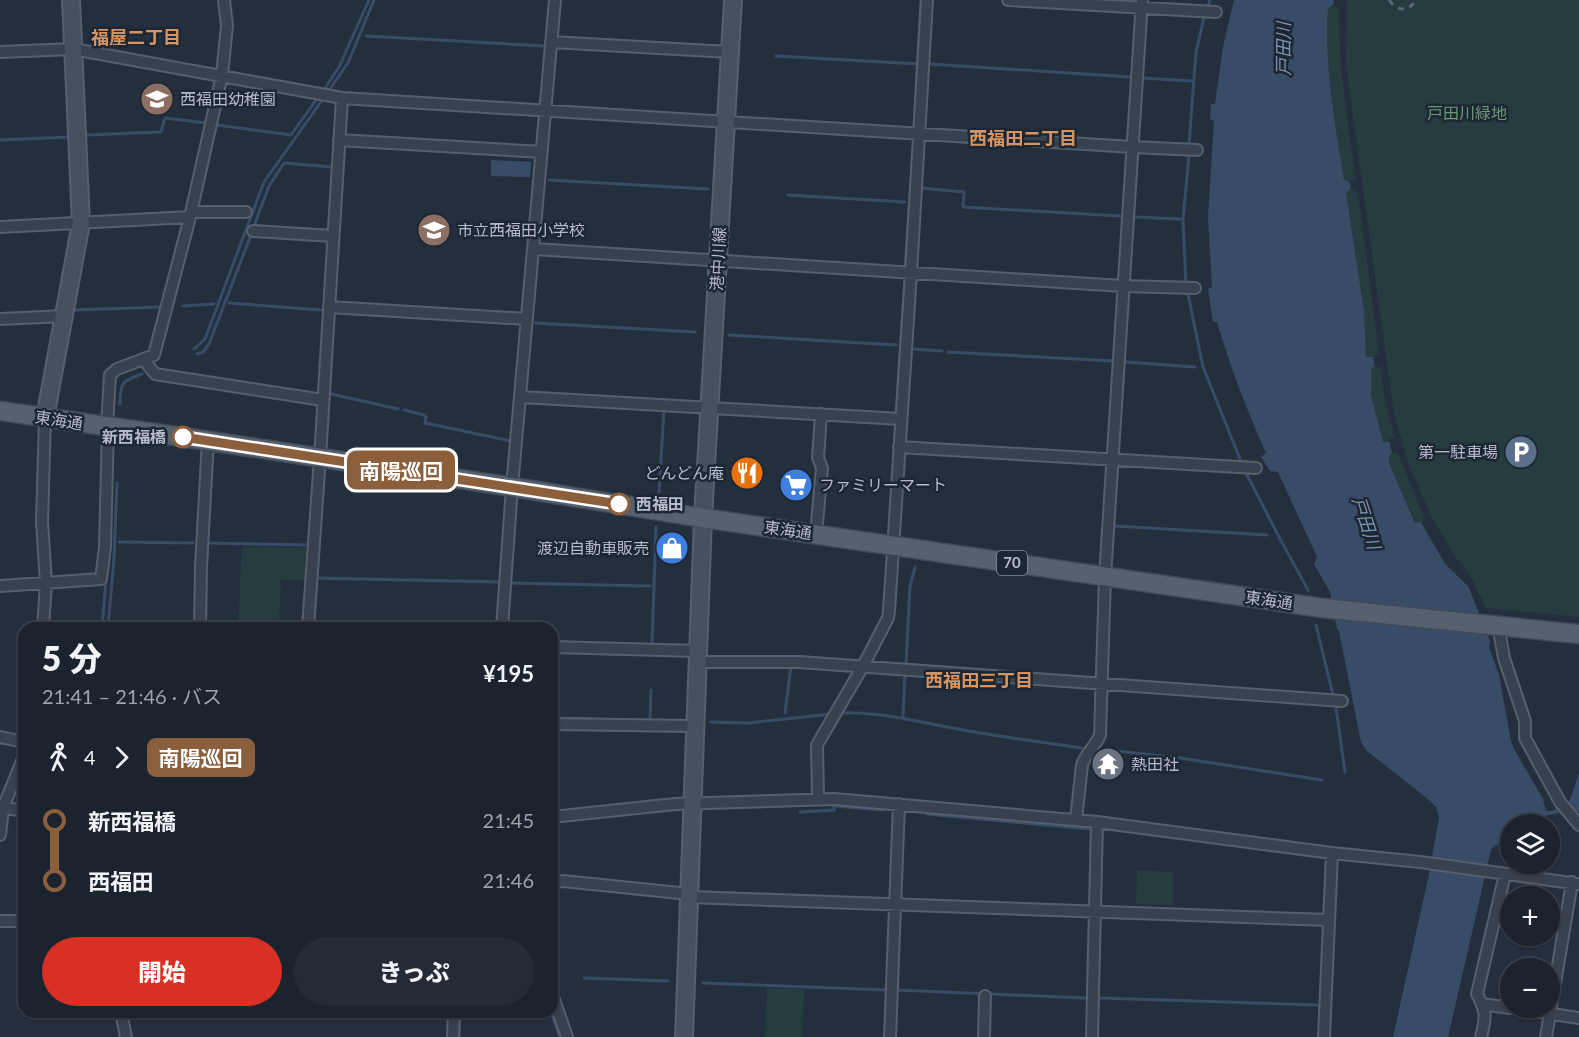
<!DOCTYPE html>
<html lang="ja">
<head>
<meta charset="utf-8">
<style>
	:root { --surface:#1b232e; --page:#242b36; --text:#f1f3f6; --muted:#a0a4aa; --line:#39404a; --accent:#d93025 }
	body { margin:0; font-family:Lato,"Noto Sans JP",sans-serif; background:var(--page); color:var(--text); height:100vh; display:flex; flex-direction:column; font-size:22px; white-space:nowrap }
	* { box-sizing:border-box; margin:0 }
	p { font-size:20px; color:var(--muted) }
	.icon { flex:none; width:33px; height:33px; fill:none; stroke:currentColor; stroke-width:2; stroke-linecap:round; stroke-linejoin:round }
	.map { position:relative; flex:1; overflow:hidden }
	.side { position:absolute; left:18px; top:622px; width:540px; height:396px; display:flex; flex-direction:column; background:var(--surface); border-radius:18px; box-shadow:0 2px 4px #0004,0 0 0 2px var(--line) }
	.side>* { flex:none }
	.badge { padding:0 12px; border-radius:9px; font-size:21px; line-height:39px }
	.buttons { position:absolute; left:1500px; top:814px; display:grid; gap:12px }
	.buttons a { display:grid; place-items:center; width:60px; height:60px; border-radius:50%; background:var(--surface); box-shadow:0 2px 4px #0004,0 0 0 2px var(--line); font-size:30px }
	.map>.badge { position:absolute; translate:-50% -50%; box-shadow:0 0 0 3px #fff }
	.legs { display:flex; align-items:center; gap:9px; height:66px; padding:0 24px; font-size:20px }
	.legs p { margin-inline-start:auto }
	.headline { display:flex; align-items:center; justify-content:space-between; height:102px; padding:0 24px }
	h1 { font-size:33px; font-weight:800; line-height:45px }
	.cta { display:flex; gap:12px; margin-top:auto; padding:12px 24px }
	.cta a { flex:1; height:69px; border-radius:36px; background:var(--accent); color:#fff; font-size:24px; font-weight:800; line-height:69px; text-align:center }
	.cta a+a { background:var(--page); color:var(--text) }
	ul { padding:0 24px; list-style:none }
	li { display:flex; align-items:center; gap:21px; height:60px; font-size:22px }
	li i { display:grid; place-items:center; width:9px; height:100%; margin:0 8px; background:currentColor }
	li i::after { content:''; width:15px; height:15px; margin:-8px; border:4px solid; border-radius:50%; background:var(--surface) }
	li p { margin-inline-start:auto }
	li:first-child i { background:linear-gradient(#0000 50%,currentColor 0) }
	li:last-child i { background:linear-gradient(currentColor 50%,#0000 0) }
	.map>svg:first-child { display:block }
</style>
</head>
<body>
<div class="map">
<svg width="1579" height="1037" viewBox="0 0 1579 1037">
	<rect width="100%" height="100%" fill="#242f3e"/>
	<!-- green -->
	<path fill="#263c3f" d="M1347 0H1579V617L1486 608 1468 571 1455 557 1431 516 1407 459 1394 414 1346 64Z
		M1333 5 1339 8C1338 66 1348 124 1356 181H1344C1335 123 1324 66 1328 8Z
		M1351 189 1358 193 1379 353 1373 357H1366L1364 311 1346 192Z
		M1375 367H1381C1383 392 1387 414 1395 437L1383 442 1371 397V368Z
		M1392 453H1398L1412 489 1425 518 1421 522 1416 523 1389 463V456Z
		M242 546 308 548 305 580H281L279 628H238Z
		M1137 870 1173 872V905L1136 904Z
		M767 988 804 989 802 1037H765Z"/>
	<!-- water -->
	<path fill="#394c67" d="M1234 0H1334L1333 5 1328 8C1324 66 1335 123 1344 180L1350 182 1351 189 1346 192 1364 311 1366 357H1373L1375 367 1371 368V395L1383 442 1389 441 1392 453 1389 456V463L1415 523 1421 522 1445 564 1468 586 1490 641 1489 647 1499 675 1511 741 1514 749 1543 799 1545 808 1547 811H1552L1567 804 1570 800 1579 773V811L1575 814 1572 810 1545 816 1544 820 1540 825H1510V840L1494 846 1491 850 1448 1037H1393L1429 874 1439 817 1436 807 1429 800 1366 750 1361 742 1339 631 1337 629 1330 592 1314 564 1317 557 1278 472 1270 471 1261 457 1266 453C1247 410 1230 367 1217 322H1213L1208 289 1212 287 1208 218 1214 121 1210 119 1211 104H1215L1223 47Z
		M491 160 531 162 530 177 491 176Z"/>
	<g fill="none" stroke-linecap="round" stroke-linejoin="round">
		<!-- stream -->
		<path stroke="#394c67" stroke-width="3" d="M1208 7 1210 0
			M366 36 544 46
			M776 56 918 64
			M930 64 1130 77
			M1143 78 1191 81
			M325 88 339 67 369 0
			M328 92 348 63 374 0
			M551 105 552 87
			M217 125 291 135 316 100
			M914 128 921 0
			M86 135 161 132 165 118 207 123
			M0 140 69 137
			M1189 145 1196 52 1204 18
			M549 180 708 189
			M921 188 964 192 963 207 1121 216
			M788 195 905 202
			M1134 217 1180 219
			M254 226 269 186 284 163 332 167
			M905 267 914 137
			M1186 285 1183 219 1189 156
			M1188 294 1203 367 1242 464
			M229 303 321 310
			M183 306 214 304
			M75 310 161 307
			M348 313 520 324
			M535 323 695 332
			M729 335 896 345
			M194 349 205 339 264 182 323 99
			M913 349 942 351
			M948 352 1113 361
			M197 354 203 352 209 344 251 235
			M1125 362 1195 367
			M327 393 398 409
			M120 404C120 382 122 381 142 374
			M404 410 424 415 426 417 425 423 511 441
			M896 414 905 277
			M894 446 896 424
			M1246 473 1278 535 1308 590
			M659 492 664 409
			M1115 526 1267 535
			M119 542 193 543
			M205 543 309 545
			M316 578 500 582
			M511 583 650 586
			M1316 625 1333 695
			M102 628 106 579
			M108 628 114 558 117 483
			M652 645 656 527
			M906 665 910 586 915 567
			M1336 708 1345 772
			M785 713 791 666
			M838 713C875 711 910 720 947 727 991 736 1037 741 1082 748
			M552 718 592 719
			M903 718 905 673
			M650 720 651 690
			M711 722 749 723 831 714
			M1105 750 1174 757 1322 780
			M800 812 834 810V806L883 810
			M927 814 1088 829
			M705 892 782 895
			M791 895 814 896
			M584 978 668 981
			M703 983 887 990
			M897 990 1085 998
			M1101 998 1317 1005
			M551 1012 560 1037
			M459 1037 460 1012"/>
		<!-- street casing -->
		<g stroke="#565f6c" stroke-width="14">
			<path id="street" d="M1008 0 1216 12
				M551 42 730 52
				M0 52 73 49 342 98 1133 147 1197 150
				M339 140 542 152
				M191 212H246
				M0 227 190 217
				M253 231 333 236
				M534 249 1123 286 1195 288
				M329 307 527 319
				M0 319 64 316
				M143 359 155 374 323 400
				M521 397 901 419
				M107 427 110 375 117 369 154 355 190 217 222 75 227 26 224 0
				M899 447 1256 468
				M816 534 822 468 818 458 821 414
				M0 586 101 579 105 547 108 427
				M1498 625 1504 658 1525 721V738L1560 802 1579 825
				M43 628 46 583 42 522 45 418
				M200 628 201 567 208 440
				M308 628 320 458 342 98
				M502 628 512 487 555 0
				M552 647 698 651
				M697 662H799L1342 701
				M552 724 695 726
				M0 737 24 742
				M818 799 817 745 863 666 888 618 889 611 911 273 927 0
				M0 807 24 811
				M552 817 675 804 834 799 1097 822 1332 853 1420 862 1579 884
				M1076 820 1082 765C1086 753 1095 747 1100 735L1105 577 1142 0
				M0 835 3 808 24 756
				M552 882 563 881 689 894
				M689 897 1329 920
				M0 921H24
				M552 994 567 1037
				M1482 1004 1510 1008
				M1513 1008 1579 1018
				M121 1012 126 1037
				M453 1037 454 1012
				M890 1037 899 804
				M984 1037 985 996
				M1092 1037 1097 822
				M1324 1037 1332 853
				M1481 1037C1486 1017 1487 1013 1477 994L1505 874
				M1546 1037 1572 882"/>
		</g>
		<!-- secondary casing -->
		<g stroke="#565f6c" stroke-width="20">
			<path id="secondary" d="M45 418 81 223 71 0
				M684 1037 703 518 733 0"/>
		</g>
		<!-- primary casing -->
		<g stroke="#414a57" stroke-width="21">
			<path id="primary" d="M0 411 210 441 512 487 703 518 1322 608 1579 634"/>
		</g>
		<!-- street -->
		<use href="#street" stroke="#38414e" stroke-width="10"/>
		<!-- secondary -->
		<use href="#secondary" stroke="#465061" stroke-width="16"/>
		<!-- primary -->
		<use href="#primary" stroke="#56606e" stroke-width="18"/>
		<!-- rail -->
		<path stroke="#5a6575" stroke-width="3" stroke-dasharray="6 6" stroke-linecap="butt" d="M1389 0C1396 10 1409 14 1415 0"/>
	</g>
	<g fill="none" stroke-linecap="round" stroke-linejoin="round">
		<!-- line-1 casing -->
		<g stroke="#fff" stroke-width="14">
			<path id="line-1" d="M183 437 619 504"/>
		</g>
		<!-- line-1 -->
		<use href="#line-1" stroke="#8b5e3c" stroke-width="9"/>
	</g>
	<!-- icons -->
	<defs>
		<g id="school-disc" transform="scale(1.725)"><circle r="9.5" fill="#8d6e63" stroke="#1d2633"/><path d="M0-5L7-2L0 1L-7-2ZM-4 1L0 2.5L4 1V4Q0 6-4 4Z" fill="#fff"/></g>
		<g id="parking-disc" transform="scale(1.725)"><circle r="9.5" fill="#5c6f8a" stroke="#1d2633"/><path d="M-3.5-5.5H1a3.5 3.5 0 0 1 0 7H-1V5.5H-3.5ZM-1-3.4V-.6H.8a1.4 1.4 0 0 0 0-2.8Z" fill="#fff"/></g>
		<g id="restaurant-disc" transform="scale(1.725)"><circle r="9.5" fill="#e8710a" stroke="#1d2633"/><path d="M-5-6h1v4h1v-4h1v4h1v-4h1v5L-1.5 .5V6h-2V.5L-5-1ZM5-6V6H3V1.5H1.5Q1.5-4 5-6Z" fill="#fff"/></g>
		<g id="supermarket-disc" transform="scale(1.725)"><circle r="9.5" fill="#3f7fe0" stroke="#1d2633"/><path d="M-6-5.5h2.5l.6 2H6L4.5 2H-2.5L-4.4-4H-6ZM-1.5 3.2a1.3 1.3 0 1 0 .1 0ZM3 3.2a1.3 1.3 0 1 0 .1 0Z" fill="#fff"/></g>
		<g id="shop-disc" transform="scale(1.725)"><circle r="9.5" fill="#3f7fe0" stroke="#1d2633"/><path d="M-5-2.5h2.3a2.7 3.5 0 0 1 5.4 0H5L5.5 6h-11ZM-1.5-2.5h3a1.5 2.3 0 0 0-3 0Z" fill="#fff"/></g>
		<g id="temple-disc" transform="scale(1.725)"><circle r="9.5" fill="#6b7280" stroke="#1d2633"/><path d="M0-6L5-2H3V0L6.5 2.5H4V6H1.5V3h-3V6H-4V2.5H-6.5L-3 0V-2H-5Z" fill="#fff"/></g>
	</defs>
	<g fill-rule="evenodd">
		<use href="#school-disc" x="157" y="99"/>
		<use href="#school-disc" x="434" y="230"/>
		<use href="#parking-disc" x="1521" y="452"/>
		<use href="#restaurant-disc" x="747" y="473"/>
		<use href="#supermarket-disc" x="796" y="485"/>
		<use href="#shop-disc" x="672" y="548"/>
		<use href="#temple-disc" x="1108" y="764"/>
	</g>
	<!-- markers -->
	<g fill="#fff" stroke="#8b5e3c" stroke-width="3">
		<circle cx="183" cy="437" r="10"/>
		<circle cx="619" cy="504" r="10"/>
	</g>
	<g text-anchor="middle" stroke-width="5" stroke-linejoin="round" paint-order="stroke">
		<!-- shield labels -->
		<rect fill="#1d2633" stroke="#878f9c" stroke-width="1.5" x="997" y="551" width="30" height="24" rx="4.5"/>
		<g font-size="15" font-weight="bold" fill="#b4bcc9">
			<text x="1012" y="568">70</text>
		</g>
		<!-- poi labels -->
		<g font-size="16" fill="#b4bcc9" stroke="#1d2633" text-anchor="start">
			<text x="180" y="105">西福田幼稚園</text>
			<text x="457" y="236">市立西福田小学校</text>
			<text x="1498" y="458" text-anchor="end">第一駐車場</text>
			<text x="724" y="479" text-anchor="end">どんどん庵</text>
			<text x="819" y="491">ファミリーマート</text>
			<text x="649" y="554" text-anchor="end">渡辺自動車販売</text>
			<text x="1131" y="770">熱田社</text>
		</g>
		<!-- park labels -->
		<g font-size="16" fill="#6b9a76" stroke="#1d2633">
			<text x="1467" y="119">戸田川緑地</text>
		</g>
		<!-- street labels -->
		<g font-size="16" fill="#b4bcc9" stroke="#1d2633">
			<text transform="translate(718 259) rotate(-87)" y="6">港中川線</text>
			<text transform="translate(59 420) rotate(9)" y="6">東海通</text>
			<text transform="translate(788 530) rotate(8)" y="6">東海通</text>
			<text transform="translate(1269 600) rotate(8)" y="6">東海通</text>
		</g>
		<!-- stop labels -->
		<g font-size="16" font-weight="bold" fill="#b4bcc9" stroke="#1d2633" text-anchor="end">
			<text x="166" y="443">新西福橋</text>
			<text x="636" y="510" text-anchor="start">西福田</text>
		</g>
		<!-- neighbourhood labels -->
		<g font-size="18" font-weight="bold" fill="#d59563" stroke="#1d2633">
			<text x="136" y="44">福屋二丁目</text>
			<text x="1023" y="145">西福田二丁目</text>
			<text x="979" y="687">西福田三丁目</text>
		</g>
		<!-- water labels -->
		<g font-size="18" font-style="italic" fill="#7c92b1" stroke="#1d2633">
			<text transform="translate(1284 49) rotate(-90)" y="6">戸田川</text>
			<text transform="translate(1366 523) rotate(72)" y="6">戸田川</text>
		</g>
	</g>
</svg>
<div class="buttons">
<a><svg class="icon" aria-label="layers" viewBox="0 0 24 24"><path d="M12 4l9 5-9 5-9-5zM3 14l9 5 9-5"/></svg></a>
<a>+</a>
<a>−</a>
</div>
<b class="badge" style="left:401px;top:470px;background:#8b5e3c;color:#fff">南陽巡回</b>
<section class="side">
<div class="headline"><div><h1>5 分</h1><p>21:41 – 21:46 · バス</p></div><b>¥195</b></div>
<div class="legs"><svg class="icon" aria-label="walk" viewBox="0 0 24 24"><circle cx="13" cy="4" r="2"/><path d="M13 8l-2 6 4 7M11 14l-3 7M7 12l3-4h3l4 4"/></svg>4<svg class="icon" aria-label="forward" viewBox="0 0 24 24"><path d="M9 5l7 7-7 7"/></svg><b class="badge" style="background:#8b5e3c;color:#fff">南陽巡回</b></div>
<ul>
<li><i style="color:#8b5e3c"></i><b>新西福橋</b><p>21:45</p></li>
<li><i style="color:#8b5e3c"></i><b>西福田</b><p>21:46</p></li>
</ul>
<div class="cta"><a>開始</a><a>きっぷ</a></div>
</section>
</div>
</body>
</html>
